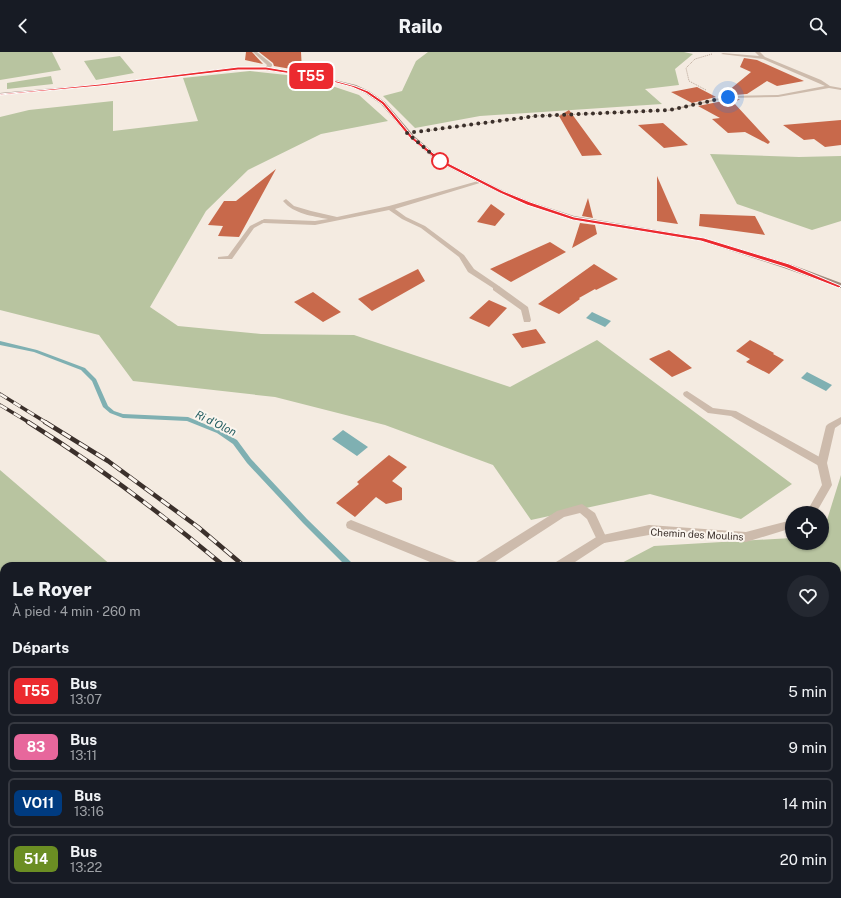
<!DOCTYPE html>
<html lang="fr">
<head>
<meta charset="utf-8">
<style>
	:root { --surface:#171b24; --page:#242831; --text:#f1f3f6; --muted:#9ea1a6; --line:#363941 }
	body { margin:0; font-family:"Public Sans",sans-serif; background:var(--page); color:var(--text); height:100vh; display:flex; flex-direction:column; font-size:15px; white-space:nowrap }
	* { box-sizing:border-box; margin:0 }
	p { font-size:13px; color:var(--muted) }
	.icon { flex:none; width:22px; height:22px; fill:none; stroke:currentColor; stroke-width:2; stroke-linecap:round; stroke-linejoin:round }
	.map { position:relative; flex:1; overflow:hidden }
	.panel { position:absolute; left:0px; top:510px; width:841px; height:336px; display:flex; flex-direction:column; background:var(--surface); border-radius:12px 12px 0 0; box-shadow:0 1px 3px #0004 }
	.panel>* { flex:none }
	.badge { padding:0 8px; border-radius:6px; font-size:14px; line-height:26px }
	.tools { position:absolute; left:785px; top:454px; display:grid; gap:8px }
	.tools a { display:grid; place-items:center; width:44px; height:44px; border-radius:50%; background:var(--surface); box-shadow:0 1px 3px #0004; font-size:20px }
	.you { position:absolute; width:20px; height:20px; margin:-10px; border:3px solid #fff; border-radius:50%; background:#1a73e8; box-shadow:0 0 0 6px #1a73e833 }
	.map>.badge { position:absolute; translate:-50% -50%; box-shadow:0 0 0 2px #fff }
	h2 { padding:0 12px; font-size:15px; line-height:36px }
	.round { display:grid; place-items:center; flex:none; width:42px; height:42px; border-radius:21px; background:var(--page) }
	.headline { display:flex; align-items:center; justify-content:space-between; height:68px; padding:0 12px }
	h1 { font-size:19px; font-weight:800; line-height:30px }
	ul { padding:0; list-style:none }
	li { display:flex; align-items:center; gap:12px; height:50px; margin:0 8px 6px; padding:0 4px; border:2px solid var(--line); border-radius:6px }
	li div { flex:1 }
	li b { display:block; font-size:15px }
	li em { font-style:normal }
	li .badge { min-width:44px; font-weight:700; text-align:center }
	header { display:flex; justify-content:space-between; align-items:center; height:52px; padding:0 12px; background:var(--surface); font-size:18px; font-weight:800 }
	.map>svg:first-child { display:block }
</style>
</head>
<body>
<header><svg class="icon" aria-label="back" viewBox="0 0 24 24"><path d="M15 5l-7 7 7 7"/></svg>Railo<svg class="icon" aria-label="search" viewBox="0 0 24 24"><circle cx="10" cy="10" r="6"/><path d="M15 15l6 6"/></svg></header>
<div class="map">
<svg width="841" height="846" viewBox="0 0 841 846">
	<rect width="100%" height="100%" fill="#f4ebe1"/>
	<!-- green -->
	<path fill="#b8c4a0" d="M0 0H52L61 18 0 28Z
		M428 0H684L693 2 675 17 679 33 645 37 662 52 480 64 415 76 383 44 402 39 416 9Z
		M120 4 134 21 96 28 84 9Z
		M250 19 305 25 359 43 388 69 321 82 248 118 206 159 150 255 178 274 261 282 354 283 510 335 597 288 792 432 741 467 650 442 531 468 493 413 385 373 275 345 133 329 99 283 0 258V65L29 58 113 49V79L198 69 183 26Z
		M51 24 53 32 7 37V31Z
		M710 102 799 105 841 104V169L812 178 737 152Z
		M0 418 112 514H4V631H0Z
		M841 423V846H698L693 842H837V514H616L654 494 792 486V491H822V484Z
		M0 673H4V835L0 836Z
		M99 842H551L555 846H100Z"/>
	<!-- water -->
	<path fill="#7fb0b2" d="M592 260 611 269 605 275 586 266Z
		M807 320 832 333 826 339 801 326Z
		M343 378 368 395 357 404 332 387Z"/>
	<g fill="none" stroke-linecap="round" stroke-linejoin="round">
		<!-- stream -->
		<path fill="#7fb0b2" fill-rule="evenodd" d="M0 289 37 298 85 316 96 327 108 354 114 359 123 362 188 365 221 379 237 388 251 407 307 467 353 512 354 514H346L303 471 247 411 233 392 217 381 187 369 123 366 110 361 103 355 92 329 81 318 34 300 0 293Z
			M749 842H762L764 846H751Z"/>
	</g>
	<!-- building -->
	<path fill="#c8694b" d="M246 0H252L263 12 245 8Z
		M259 0H301L302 19 274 14 273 11Z
		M744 6 757 8 804 29 777 34 767 29 747 42 722 44 751 20 740 15Z
		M697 35 716 45 692 51 671 40Z
		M740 47 734 51 770 90 768 92 745 80 728 81 712 67 720 66 698 54 728 48Z
		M569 58 602 103 582 104 559 64Z
		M841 68V93L825 95 814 87 804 88 783 73Z
		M663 71 688 93 664 96 638 73Z
		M276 117 239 185 218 184 223 174 208 173 224 149H236Z
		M657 124 678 172 657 169Z
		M588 146 593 166 582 164Z
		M491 152 505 162 495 174 477 170Z
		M700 162 755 164 765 183 699 174Z
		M580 171 595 173 597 182 572 196Z
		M550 190 566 200 511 230 490 217Z
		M594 212 618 227 596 238 595 237 579 246 580 247 559 262 538 252Z
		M418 217 425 229 372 259 358 247Z
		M313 240 341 260 323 270 294 250Z
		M489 248 507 256 489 275 469 266Z
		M536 277 546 291 522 296 512 282Z
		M750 288 774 301 773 302 784 308 769 322 746 310 750 307 736 299Z
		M669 298 692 316 672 325 649 307Z
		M389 403 407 415 392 429 402 436V448L386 452 376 445 355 465 336 451 359 432 357 430Z"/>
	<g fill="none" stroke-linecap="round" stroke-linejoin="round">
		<!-- path-far1 -->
		<path stroke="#b9a596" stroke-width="1" stroke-dasharray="1 1" stroke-linecap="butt" d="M706 38 689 29 686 16 695 7 712 2
			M425 79 536 64 657 59"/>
		<!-- path -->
		<path stroke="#b9a596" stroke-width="3.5" stroke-dasharray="3 3" stroke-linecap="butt" d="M387 842 391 846"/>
		<!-- service -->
		<path fill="#cdbbac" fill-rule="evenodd" d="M262 168 267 169 254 176 232 207H218V205L228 204 250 174Z
			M493 234H499L528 255 531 268 530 270H524L521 258 493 238Z
			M687 339 713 356 736 359 825 408 827 411 825 414H819L731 364 708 361 684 344 683 342 684 340Z
			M582 452 595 461 607 487 606 490 602 492 598 490 587 467 580 461 564 465 489 514H474L476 510 557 459Z
			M351 468 457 510 459 514H440L347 476 346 473 347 470Z"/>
		<!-- minor -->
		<path fill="#cdbbac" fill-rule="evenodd" d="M755 0H760L765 5 821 28 830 34 841 36V38L829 36 778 45 728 46 669 59 667 58 728 44 778 43 825 34 763 7 721 2 723 1 759 4Z
			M478 129 483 130 395 157 406 165 425 174 464 203 474 217 499 234 500 236 496 238 468 220 459 205 421 176 402 167 389 158 315 173 264 171 261 169 264 167 315 169 328 167C312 164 294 162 283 149L286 147 294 154 311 159 337 165 389 154Z
			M841 365V372L835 376 827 411 832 433 816 461H806L822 433 817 411 826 374 828 372Z
			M792 468V476L746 490 649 483 604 491 569 514H554L556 510 598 484 649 473 746 480Z
			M4 651V665L0 666V652Z"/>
		<!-- tertiary -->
		<path fill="#cdbbac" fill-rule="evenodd" d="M253 0H257L272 12V14L268 18H264L267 13Z"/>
		<!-- secondary -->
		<path fill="#a18a7d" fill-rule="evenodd" d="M238 15 266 16 318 24 356 33 369 39 385 50 414 84 442 108 504 139 531 150 574 164 704 186 790 212 841 231V236L784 216 701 189 573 168 527 152 500 141 438 110 410 86 381 52 365 41 352 35 318 26 266 18 238 17 100 34 0 43V41L100 32Z"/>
		<!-- rail-far2 casing -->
		<g stroke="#3b302b" stroke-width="3.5">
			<path id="rail-far2" d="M0 342 47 371
				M0 353 30 371"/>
		</g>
		<!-- rail-far1 casing -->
		<g stroke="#3b302b" stroke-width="4.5">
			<path id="rail-far1" d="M28 370C97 413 162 462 224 514
				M45 370 108 409 198 475 244 514"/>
		</g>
		<!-- rail casing -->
		<g stroke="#3b302b" stroke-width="5.5">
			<path id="rail" d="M613 842 618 846
				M641 842 646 846"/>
		</g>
		<!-- rail-far2 -->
		<use href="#rail-far2" stroke="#fbf5ee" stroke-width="2.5" stroke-dasharray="8" stroke-linecap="butt"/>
		<!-- rail-far1 -->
		<use href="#rail-far1" stroke="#fbf5ee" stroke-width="3" stroke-dasharray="10" stroke-linecap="butt"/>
		<!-- rail -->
		<use href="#rail" stroke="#fbf5ee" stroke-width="4" stroke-dasharray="12" stroke-linecap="butt"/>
	</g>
	<!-- line -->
	<path fill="#ec2a2f" stroke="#fff" d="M238 15H266L318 24 355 34 368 39 384 50 413 85 442 108 503 139 530 150 574 165 704 186 789 212 841 234 839 236 785 215 701 189 573 168 527 153 500 141 439 110 410 86 382 52 366 41 352 35 318 26 266 18H238L100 34 0 43V42L100 32Z"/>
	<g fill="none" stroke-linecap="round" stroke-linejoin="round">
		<!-- walk -->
		<path stroke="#3b302b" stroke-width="4" stroke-dasharray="0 7.2" d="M440 109 407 81 536 64 670 58 728 45"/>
	</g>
	<!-- markers -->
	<circle fill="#fff" stroke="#ec2a2f" stroke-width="2" cx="440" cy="109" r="8"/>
	<g text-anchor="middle" stroke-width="4" stroke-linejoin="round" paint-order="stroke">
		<!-- street labels -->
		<g font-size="10" fill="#3b302b" stroke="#fbf5ee">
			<text transform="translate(697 482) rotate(3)" y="4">Chemin des Moulins</text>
		</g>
		<!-- water labels -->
		<g font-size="11" font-style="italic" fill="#1f5a5e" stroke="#fbf5ee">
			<text transform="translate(216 371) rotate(26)" y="4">Ri d'Olon</text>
		</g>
	</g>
</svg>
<div class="tools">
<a><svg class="icon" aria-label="locate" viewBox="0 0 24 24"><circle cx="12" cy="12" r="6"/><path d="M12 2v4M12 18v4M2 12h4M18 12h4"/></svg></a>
</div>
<div class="you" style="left:728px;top:45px"></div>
<b class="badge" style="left:311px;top:24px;background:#ec2a2f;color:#fff">T55</b>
<section class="panel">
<div class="headline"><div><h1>Le Royer</h1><p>À pied · 4 min · 260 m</p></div><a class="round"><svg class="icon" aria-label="heart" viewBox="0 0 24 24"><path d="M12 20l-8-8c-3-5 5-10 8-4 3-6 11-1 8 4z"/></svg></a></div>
<h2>Départs</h2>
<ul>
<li><span class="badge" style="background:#ec2a2f;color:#fff">T55</span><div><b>Bus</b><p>13:07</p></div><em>5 min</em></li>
<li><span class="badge" style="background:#e7679c;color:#fff">83</span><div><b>Bus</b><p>13:11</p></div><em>9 min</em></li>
<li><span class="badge" style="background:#003b80;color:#fff">VO11</span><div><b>Bus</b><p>13:16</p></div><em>14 min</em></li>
<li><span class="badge" style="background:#6b8e23;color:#fff">514</span><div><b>Bus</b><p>13:22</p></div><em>20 min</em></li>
</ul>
</section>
</div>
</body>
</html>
